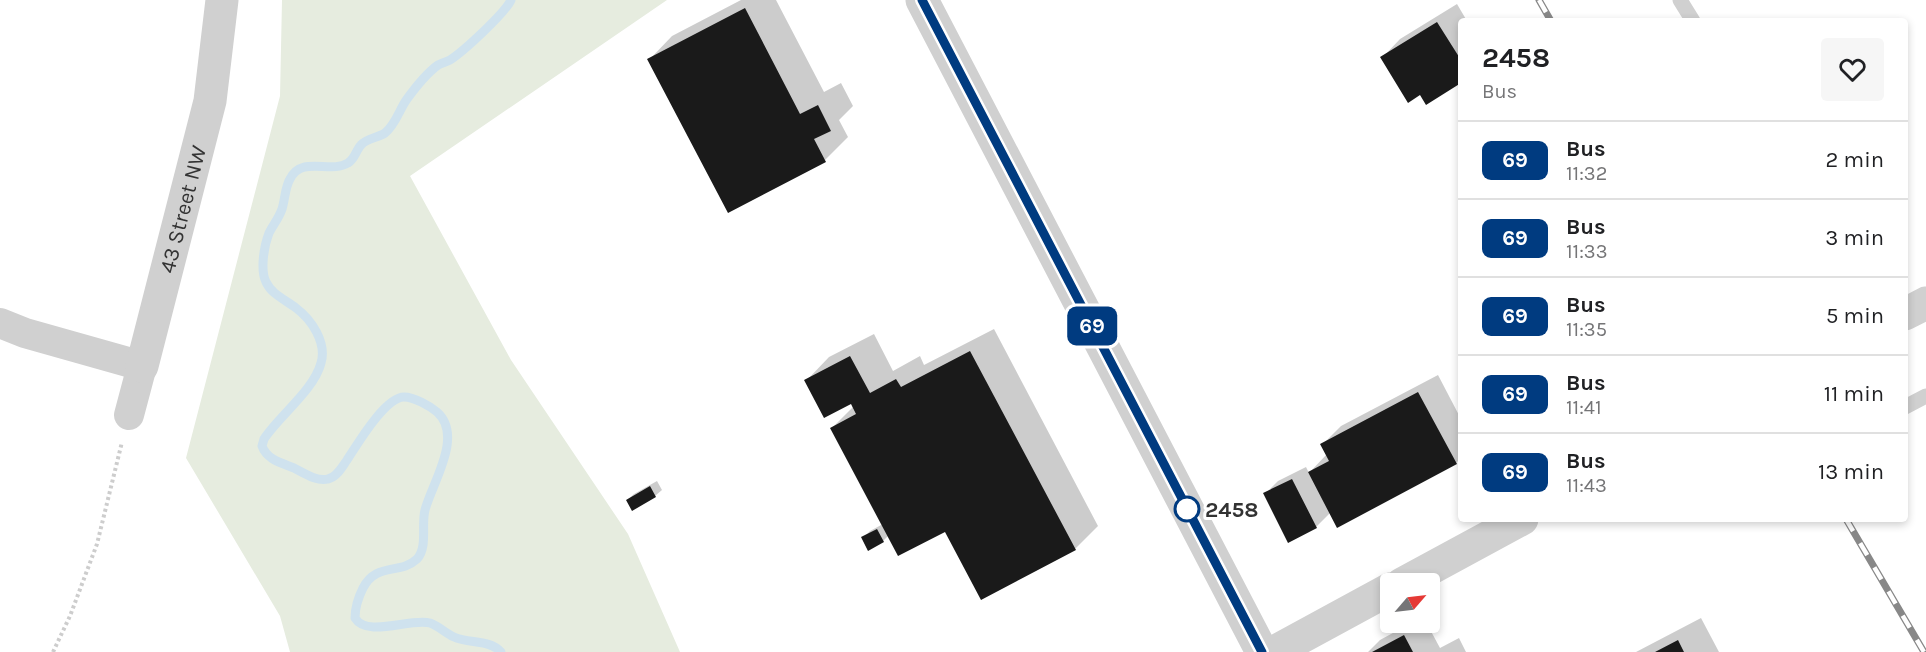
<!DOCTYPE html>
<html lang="en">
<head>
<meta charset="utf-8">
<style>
	:root { --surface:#fff; --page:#f6f6f6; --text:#202124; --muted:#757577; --line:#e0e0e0 }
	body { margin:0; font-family:Karla,sans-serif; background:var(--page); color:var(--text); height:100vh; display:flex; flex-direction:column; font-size:22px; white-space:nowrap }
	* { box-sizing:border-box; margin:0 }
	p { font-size:20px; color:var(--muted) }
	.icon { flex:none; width:33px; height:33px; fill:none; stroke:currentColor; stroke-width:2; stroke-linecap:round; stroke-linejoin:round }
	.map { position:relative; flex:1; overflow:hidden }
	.details { position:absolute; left:1458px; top:18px; width:450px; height:504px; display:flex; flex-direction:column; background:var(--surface); border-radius:6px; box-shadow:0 3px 9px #0003 }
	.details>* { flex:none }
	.badge { padding:0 12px; border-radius:9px; font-size:21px; line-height:39px }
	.needle { width:39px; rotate:62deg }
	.controls { position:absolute; left:1380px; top:573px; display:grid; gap:12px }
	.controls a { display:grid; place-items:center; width:60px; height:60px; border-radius:6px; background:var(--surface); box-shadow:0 3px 9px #0003; font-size:30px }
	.map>.badge { position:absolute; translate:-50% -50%; box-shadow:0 0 0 3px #fff }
	.round { display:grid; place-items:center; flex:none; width:63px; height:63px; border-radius:6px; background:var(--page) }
	.head { display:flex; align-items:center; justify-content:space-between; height:102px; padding:0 24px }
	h1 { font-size:28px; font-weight:700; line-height:45px }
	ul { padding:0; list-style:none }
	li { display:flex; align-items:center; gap:18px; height:78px; padding:0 24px; border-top:2px solid var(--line) }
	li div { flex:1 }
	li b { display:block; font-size:22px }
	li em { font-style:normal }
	li .badge { min-width:66px; font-weight:700; text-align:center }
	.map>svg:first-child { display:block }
</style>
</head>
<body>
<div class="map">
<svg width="1926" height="652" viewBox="0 0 1926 652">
	<rect width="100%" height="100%" fill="#fff"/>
	<!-- green -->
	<path fill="#e6ecdf" d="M282 0H667L410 176 511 360 628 534 680 652H290L280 616 186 458 280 96Z"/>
	<!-- shadow -->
	<path fill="#0003" d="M741 0H776L824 92 841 83 853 106 839 120 848 137 825 160 649 60 672 36Z
		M1457 4 1467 21H1461V81L1420 93 1382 58 1400 39Z
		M994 329 1098 526 1075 549 946 529 889 535 883 541 863 538 870 531 883 524 832 428 854 406 851 402 806 381 829 357 874 334 893 371 920 356 924 365Z
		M1438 375 1461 419V458L1456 463 1331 512 1316 527 1265 494 1278 481 1306 467 1309 473 1327 454 1322 445 1341 426Z
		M657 481 662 490 655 496 627 500 634 494Z
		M1701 618 1719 652H1636Z
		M1413 622H1426L1440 648 1459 638 1466 652H1368L1380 640Z"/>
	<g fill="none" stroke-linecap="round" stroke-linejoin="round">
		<!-- stream -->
		<path stroke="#cfe2ee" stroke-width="9" d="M501 652C489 639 469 644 454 637 445 633 439 626 430 623 410 618 367 638 355 618 355 607 358 598 363 588 376 562 400 575 417 559 428 547 421 525 425 510 432 483 464 436 437 412 430 406 414 397 404 397 385 397 357 445 347 460 342 467 337 477 328 479 317 482 304 473 294 468 282 463 267 460 262 446L264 439C279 416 314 390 321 363 327 343 312 320 296 308 286 300 272 295 266 282 260 270 264 246 269 233 273 225 279 218 282 209 285 200 285 187 290 179 302 155 330 174 348 163 355 159 356 150 361 145 367 138 378 138 385 133 396 124 399 110 407 99 415 88 427 73 438 65 442 63 446 62 450 60 464 51 505 13 511 0"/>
	</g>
	<!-- building -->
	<path fill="#1a1a1a" d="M745 8 800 114 818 105 831 131 814 139 826 162 728 213 647 59Z
		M1437 22 1461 60V83L1426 105 1420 95 1408 103 1380 57Z
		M970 351 1076 550 981 600 945 532 898 556 830 428 856 414 851 404 824 418 804 380 850 356 870 393 896 379 901 387Z
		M1418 392 1457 464 1337 528 1308 472 1329 461 1320 444Z
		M1292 479 1317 528 1288 543 1263 493Z
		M650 486 656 497 632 511 626 500Z
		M877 529 884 542 868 551 861 537Z
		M1404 635 1413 652H1372Z
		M1678 640 1684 652H1655Z"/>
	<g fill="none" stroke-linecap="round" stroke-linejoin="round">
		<!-- path -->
		<path stroke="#cdcdcd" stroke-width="4" stroke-dasharray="3 3" stroke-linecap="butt" d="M53 652 70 616 97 544 122 442"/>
		<!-- service -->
		<path stroke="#d0d0d0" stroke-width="15" d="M1680 0 1693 21
			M1905 407 1926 396"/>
		<!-- minor -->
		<path stroke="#d0d0d0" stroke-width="30" d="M0 323 25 333 142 366 129 415"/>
		<!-- tertiary -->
		<g stroke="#d0d0d0" stroke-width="33">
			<path d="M922 0 1262 652"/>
			<path d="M1905 314 1926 303"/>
			<path id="s1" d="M142 366 210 101 222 0"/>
			<path d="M1402 584 1522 519"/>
			<path d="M1274 652 1390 589"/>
		</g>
		<!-- rail casing -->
		<g stroke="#888" stroke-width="7">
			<path id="rail" d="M1539 0 1551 21
				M1846 519 1924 652"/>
		</g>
		<!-- rail -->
		<use href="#rail" stroke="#fff" stroke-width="4.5" stroke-dasharray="14" stroke-linecap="butt"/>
	</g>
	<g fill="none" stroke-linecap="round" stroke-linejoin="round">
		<!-- line casing -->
		<g stroke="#fff" stroke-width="14">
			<path id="line" d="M922 0 1262 652"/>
		</g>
		<!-- line -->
		<use href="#line" stroke="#003b80" stroke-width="9"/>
	</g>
	<!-- markers -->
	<circle fill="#fff" stroke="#003b80" stroke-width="3" cx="1187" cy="509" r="12"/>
	<g text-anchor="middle" stroke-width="6" stroke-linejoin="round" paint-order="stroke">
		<!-- street labels -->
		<g font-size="22" fill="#333" stroke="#fff">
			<text dy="8" stroke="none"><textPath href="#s1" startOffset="162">43 Street NW</textPath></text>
		</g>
		<!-- stop labels -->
		<g font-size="22" font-weight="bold" fill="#333" stroke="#fff" text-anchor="start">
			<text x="1205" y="517">2458</text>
		</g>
	</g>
</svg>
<div class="controls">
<a><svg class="needle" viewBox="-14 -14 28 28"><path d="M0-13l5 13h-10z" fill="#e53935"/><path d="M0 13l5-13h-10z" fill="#757577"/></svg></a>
</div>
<b class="badge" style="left:1092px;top:326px;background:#003b80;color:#fff">69</b>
<section class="details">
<div class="head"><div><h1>2458</h1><p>Bus</p></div><a class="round"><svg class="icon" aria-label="heart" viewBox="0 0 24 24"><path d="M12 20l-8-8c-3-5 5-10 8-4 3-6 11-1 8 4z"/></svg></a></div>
<ul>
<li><span class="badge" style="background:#003b80;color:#fff">69</span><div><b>Bus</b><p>11:32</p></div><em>2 min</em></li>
<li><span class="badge" style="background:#003b80;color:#fff">69</span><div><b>Bus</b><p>11:33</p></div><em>3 min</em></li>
<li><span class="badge" style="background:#003b80;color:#fff">69</span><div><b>Bus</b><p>11:35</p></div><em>5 min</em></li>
<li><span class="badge" style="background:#003b80;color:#fff">69</span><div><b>Bus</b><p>11:41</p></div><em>11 min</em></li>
<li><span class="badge" style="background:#003b80;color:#fff">69</span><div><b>Bus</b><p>11:43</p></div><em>13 min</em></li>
</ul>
</section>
</div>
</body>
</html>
